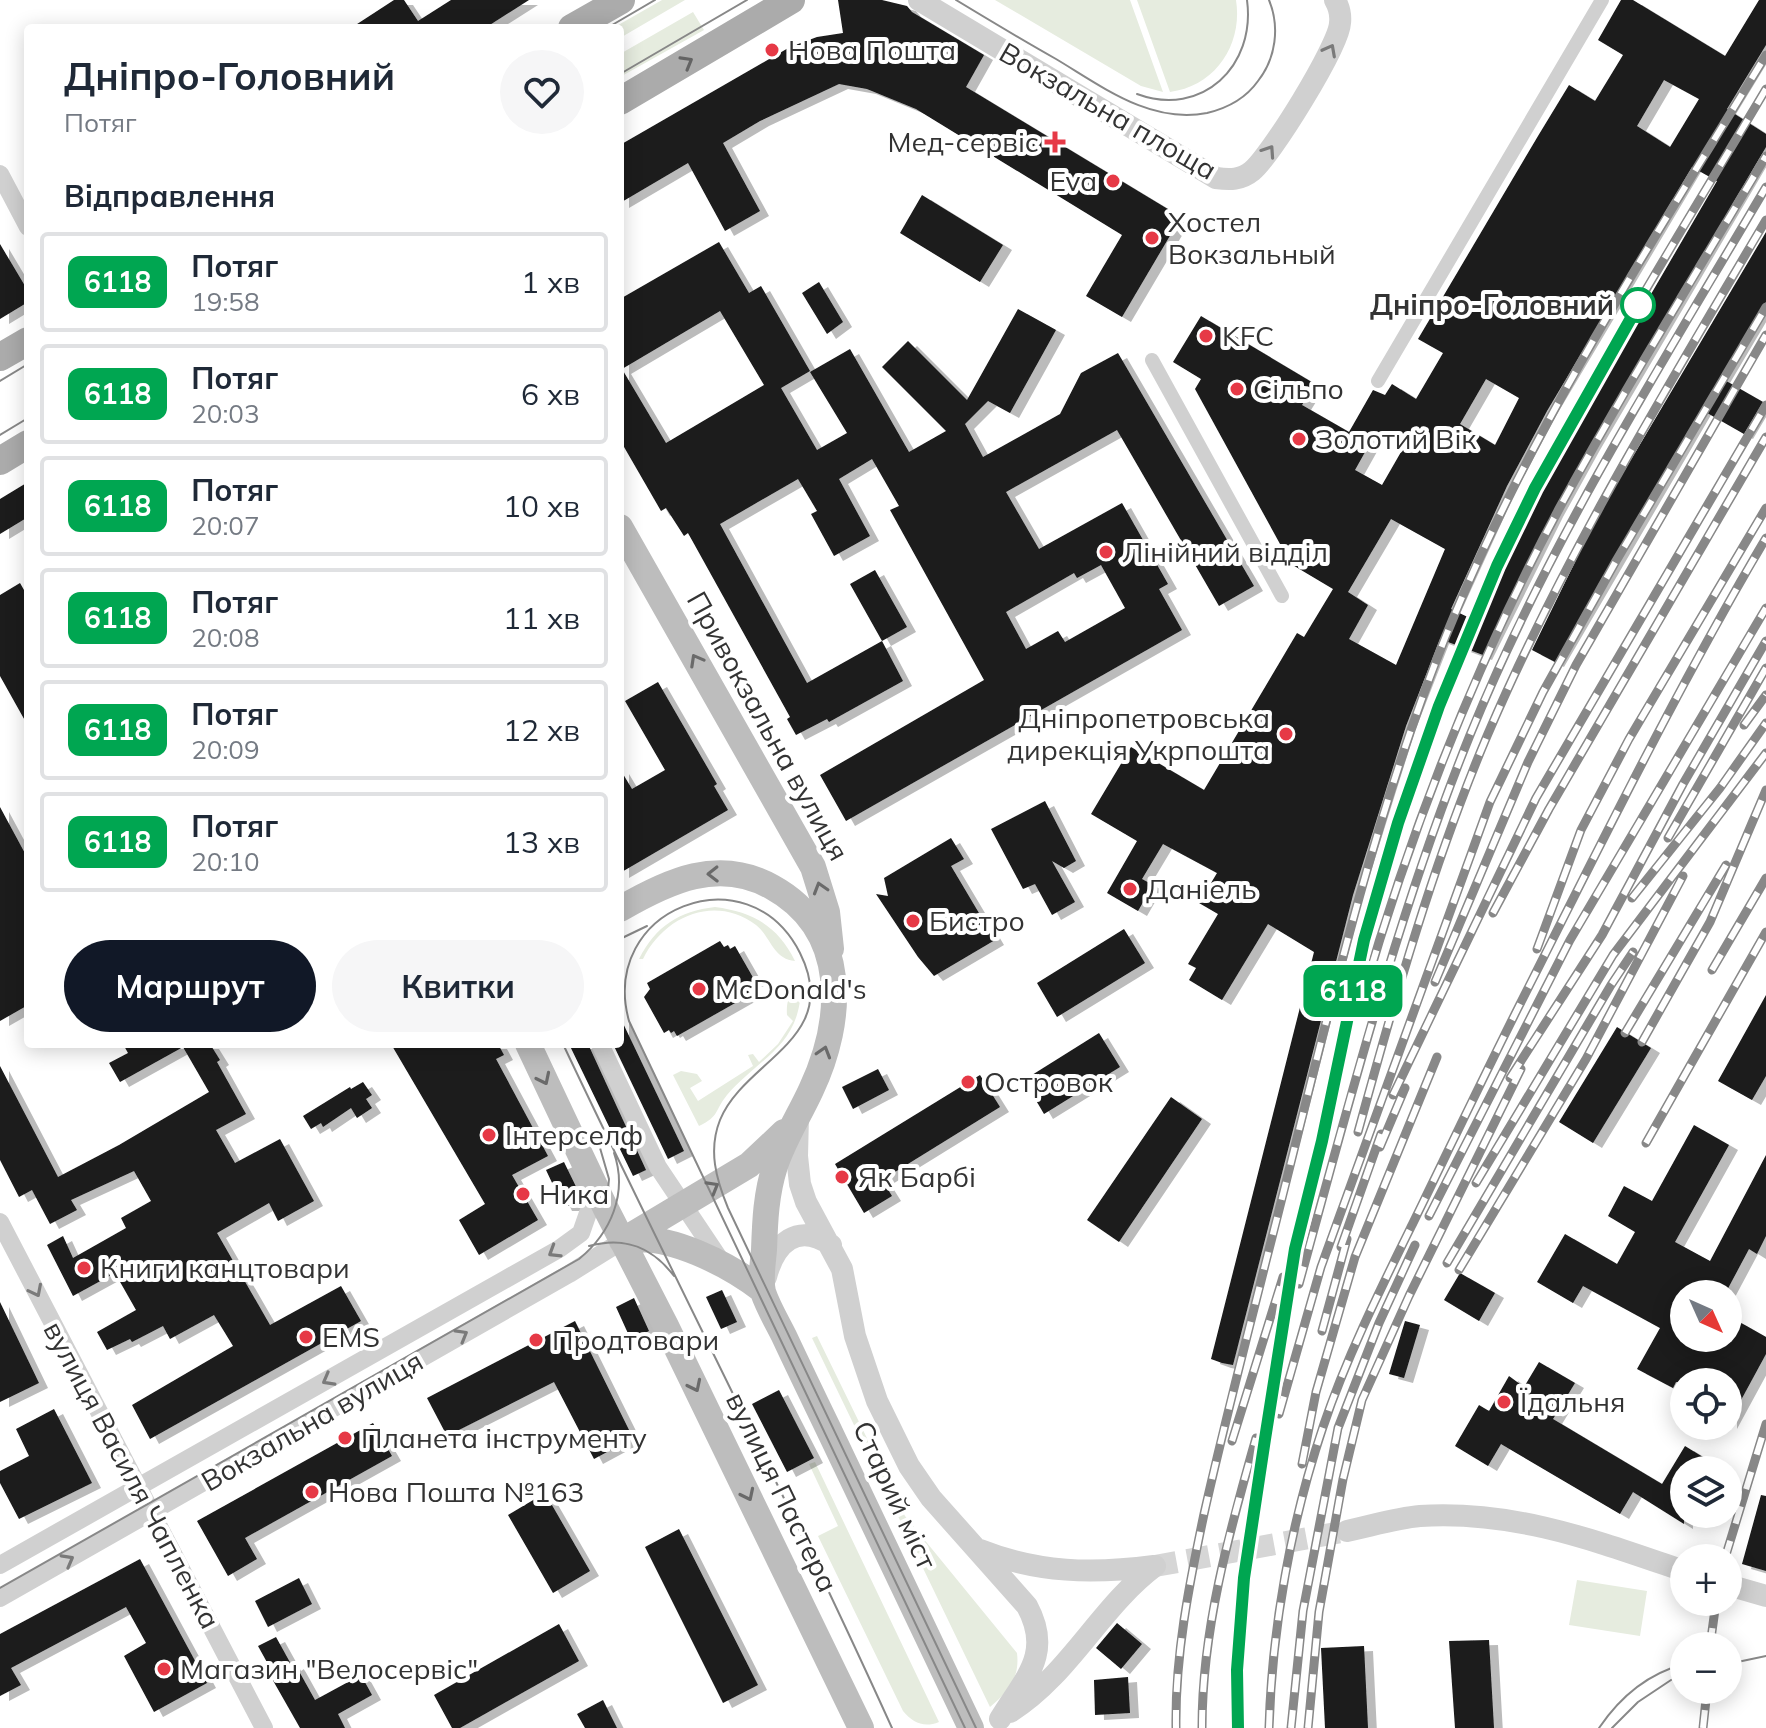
<!DOCTYPE html>
<html lang="uk">
<head>
<meta charset="utf-8">
<style>
	:root { --surface:#fff; --page:#f6f6f7; --text:#1f2937; --muted:#747a83; --line:#e0e1e3; --accent:#111827 }
	body { margin:0; font-family:Mulish,sans-serif; background:var(--page); color:var(--text); height:100vh; display:flex; flex-direction:column; font-size:30px; white-space:nowrap }
	* { box-sizing:border-box; margin:0 }
	p { font-size:26px; color:var(--muted) }
	.icon { flex:none; width:44px; height:44px; fill:none; stroke:currentColor; stroke-width:2; stroke-linecap:round; stroke-linejoin:round }
	.map { position:relative; flex:1; overflow:hidden }
	.sheet { position:absolute; left:24px; top:24px; width:600px; height:1024px; display:flex; flex-direction:column; background:var(--surface); border-radius:8px; box-shadow:0 4px 20px #0003 }
	.sheet>* { flex:none }
	.badge { padding:0 16px; border-radius:12px; font-size:28px; line-height:52px }
	.needle { width:52px; rotate:135deg }
	.fabs { position:absolute; left:1670px; top:1280px; display:grid; gap:16px }
	.fabs a { display:grid; place-items:center; width:72px; height:72px; border-radius:50%; background:var(--surface); box-shadow:0 4px 20px #0003; font-size:40px }
	.map>.badge { position:absolute; translate:-50% -50%; box-shadow:0 0 0 4px #fff }
	h2 { padding:0 40px; font-size:30px; line-height:72px }
	.round { display:grid; place-items:center; flex:none; width:84px; height:84px; border-radius:42px; background:var(--page) }
	.overview { display:flex; align-items:center; justify-content:space-between; height:136px; padding:0 40px }
	h1 { font-size:38px; font-weight:700; line-height:60px }
	.cta { display:flex; gap:16px; margin-top:auto; padding:16px 40px }
	.cta a { flex:1; height:92px; border-radius:48px; background:var(--accent); color:#fff; font-size:32px; font-weight:700; line-height:92px; text-align:center }
	.cta a+a { background:var(--page); color:var(--text) }
	ul { padding:0; list-style:none }
	li { display:flex; align-items:center; gap:24px; height:100px; margin:0 16px 12px; padding:0 24px; border:4px solid var(--line); border-radius:8px }
	li div { flex:1 }
	li b { display:block; font-size:30px }
	li em { font-style:normal }
	li .badge { min-width:88px; font-weight:700; text-align:center }
	.map>svg:first-child { display:block }
</style>
</head>
<body>
<div class="map">
<svg width="1766" height="1728" viewBox="0 0 1766 1728">
	<defs>
		<filter id="shadow"><feDropShadow dx="9" dy="5" stdDeviation="0" flood-color="#0004"/></filter>
	</defs>
	<rect width="100%" height="100%" fill="#fff"/>
	<!-- green -->
	<path fill="#e6ecdf" d="M662 0H685L620 38V28H613Z
		M995 0H1130L1163 92 1141 86Z
		M1137 0H1236C1243 44 1216 86 1170 92Z
		M693 12 704 30 620 77V54Z
		M715 907C753 912 778 926 795 961 773 959 771 937 756 925 715 894 664 916 643 959H639C656 926 679 911 715 907Z
		M801 985C801 1046 761 1056 727 1095 714 1111 720 1116 699 1126L673 1075 681 1071 697 1074 702 1081 690 1088 698 1101 753 1066 748 1055 753 1054 759 1062 778 1044 793 1021 787 1015C786 1002 789 991 801 985Z
		M817 1336 905 1516 1017 1653C1020 1678 1008 1692 990 1707L812 1338Z
		M815 1462 939 1722C924 1728 913 1723 903 1711L818 1536 838 1526 809 1464Z
		M1577 1580 1647 1591 1640 1636 1569 1625Z"/>
	<!-- building -->
	<path fill="#1a1a1a" fill-rule="evenodd" filter="url(#shadow)" d="M394 0H404L418 21 451 0H529L485 28H351Z
		M838 0H882L907 6 912 12 984 55 966 87 1181 217 1122 317 1086 296 1122 235 916 109 867 89 839 84 760 121 723 143 760 211 725 231 688 163 620 203V145L790 47 817 37 843 33Z
		M1621 0H1633L1725 56 1759 0H1766V45L1727 109 1766 134V147L1591 445 1554 512 1483 655 1440 639 1406 726 1353 895 1233 1365 1222 1363 1211 1359 1314 952 1268 924 1222 1000 1189 980 1196 968 1188 964 1218 914 1199 903 1217 873 1163 844 1142 879 1153 885 1138 911 1107 893 1137 841 1091 814 1131 747 1204 790 1297 633 1304 637 1333 589 1291 564 1195 389 1201 379 1173 362 1201 316 1315 384 1302 405 1349 432 1373 390 1385 395 1392 384 1416 399 1443 353 1418 339 1538 136 1569 85 1595 101 1623 55 1598 40ZM1664 80 1699 99 1670 147 1637 126ZM1692 167 1717 181 1570 433 1533 502 1476 621 1451 609 1507 486 1547 411ZM1486 379 1519 398 1495 445 1460 424ZM1374 436 1401 452 1382 485 1355 470ZM1391 519 1445 549 1396 665 1349 639 1368 605 1348 592Z
		M922 195 1003 245 980 282 900 233Z
		M1766 232V302L1721 378 1763 402 1744 434 1702 410 1555 662 1532 650 1597 517Z
		M719 242 749 293 761 286 810 371 781 388 817 450 847 433 810 372 850 349 909 452 946 431 882 367 908 341 967 400 1018 309 1056 330 1010 413 988 401 965 424 983 457 1060 414 1081 373 1118 353 1254 586 1219 606 1117 430 1006 492 1039 549 1122 503 1168 584 1159 589 1182 630 846 821 820 775 984 680 890 510 899 506 872 459 839 479 870 536 834 556 811 514 817 511 798 479 720 524 807 683 882 641 903 681 829 722 827 719 796 735 787 719 790 717 688 533 684 536 666 508 661 511 620 440V299ZM720 311 764 385 666 443 622 369ZM1101 565 1125 608 1065 642 1058 631 1026 649 1006 612 1074 573 1077 578Z
		M0 244 28 291V302L0 319Z
		M819 282 843 322 827 334 802 293Z
		M28 482V517L0 534V499Z
		M875 570 907 627 882 641 850 584Z
		M20 583 28 597V726L0 676V595Z
		M658 682 717 784 714 786 728 810 620 873V769L632 789 665 770 625 701Z
		M1045 801 1076 861 1064 868 1052 861 1075 902 1052 915 1035 884 1023 889 991 829Z
		M0 807 28 859V1005L0 1021Z
		M951 838 964 859 951 866 995 940 934 976 918 957 876 894 888 896 884 878Z
		M1124 929 1145 963 1057 1017 1037 983Z
		M720 941 724 947 728 945 730 949 735 946 755 981 750 983 751 994 677 1036 674 1031 671 1033 669 1030 664 1033 644 997 650 989 647 983Z
		M1766 995V1076L1752 1100 1718 1081Z
		M620 1017 684 1151 668 1159 613 1044H620Z
		M1617 1027 1651 1048 1593 1143 1559 1122Z
		M1099 1033 1120 1067 1044 1114 1024 1080Z
		M123 1044H210L220 1060 217 1062 246 1114 216 1130 235 1163 280 1139 314 1201 278 1221 269 1203 217 1233 270 1325 341 1286 361 1321 150 1439 132 1405 233 1346 214 1315 170 1339 163 1326 132 1342 130 1339 107 1350 97 1332 136 1310 115 1273 73 1296 47 1245 63 1236 73 1258 126 1228 121 1218 151 1201 134 1171 71 1200 77 1210 50 1224 32 1190 19 1197 0 1160V1066L58 1177 119 1145 209 1092 183 1047 120 1082 109 1063 128 1053Z
		M391 1044H498L504 1055 496 1059 548 1156 512 1175 538 1220 479 1255 459 1220 485 1204Z
		M569 1044H588L646 1170 633 1176Z
		M878 1069 889 1090 853 1109 842 1087Z
		M980 1075 1000 1107 882 1180 892 1196 864 1213 835 1164Z
		M363 1082 372 1095 366 1099 372 1108 357 1118 351 1108 323 1127 321 1123 311 1129 303 1116 350 1087 351 1089Z
		M1171 1097 1202 1119 1119 1242 1087 1220Z
		M1694 1125 1729 1145 1675 1242 1710 1261 1766 1155V1236L1757 1254 1749 1249 1725 1294H1684V1338H1728L1736 1320 1766 1337V1354L1728 1424V1382H1676L1673 1388 1637 1369 1660 1328 1583 1286 1573 1303 1537 1282 1565 1234 1617 1264 1635 1232 1608 1216 1624 1186 1652 1201Z
		M564 1162 581 1197 579 1202 570 1206H563L546 1170Z
		M1460 1273 1495 1293 1479 1321 1444 1300Z
		M722 1290 737 1322 721 1329 706 1297Z
		M634 1298 649 1331 631 1340 616 1307Z
		M0 1302 39 1383 0 1402Z
		M575 1321 633 1438 594 1459 554 1382 447 1436 427 1398Z
		M1405 1321 1420 1325 1404 1378 1389 1374Z
		M1539 1362 1575 1383 1553 1419 1662 1484 1685 1446 1724 1470H1684V1524L1633 1492 1620 1514 1501 1444 1488 1466 1455 1446 1479 1405 1489 1411 1509 1376 1524 1387Z
		M779 1390 814 1458 787 1472 752 1404Z
		M54 1409 92 1483 19 1519 0 1483V1471L29 1456 16 1429Z
		M373 1423 392 1456 245 1538 257 1559 228 1576 197 1521Z
		M545 1493 590 1571 553 1593 508 1515Z
		M1761 1495 1766 1496V1571L1742 1564Z
		M679 1529 758 1685 723 1703 645 1547Z
		M140 1559 207 1683 154 1712 124 1656 146 1643 126 1607 11 1668 21 1685 0 1696V1634Z
		M299 1578 312 1604 268 1627 255 1601Z
		M1117 1623 1142 1644 1121 1669 1096 1648Z
		M559 1624 579 1661 460 1728H452L434 1695Z
		M276 1637 292 1666 295 1664 315 1700 361 1675 372 1695 338 1714 345 1728H300L271 1677 274 1675 258 1646Z
		M1489 1640 1494 1728H1455L1449 1641Z
		M1364 1646 1368 1728H1325L1321 1648Z
		M1128 1677 1130 1713 1095 1715 1094 1680Z
		M603 1700 617 1728H585L577 1714Z"/>
	<g fill="none" stroke-linecap="round" stroke-linejoin="round">
		<!-- tertiary-tunnel -->
		<path stroke="#d6d6d6" stroke-width="22" stroke-dasharray="22 11" stroke-linecap="butt" d="M1155 1566 1347 1531"/>
		<!-- pedestrian -->
		<path stroke="#d0d0d0" stroke-width="14" d="M1152 360 1282 596
			M1378 381 1602 0"/>
		<!-- minor -->
		<path stroke="#d0d0d0" stroke-width="18" d="M0 174 28 227
			M600 1044 658 1167 723 1264
			M0 1222 264 1728
			M0 1565 559 1249 581 1233 596 1190
			M0 1598 569 1274 622 1241"/>
		<!-- tertiary -->
		<path stroke="#d0d0d0" stroke-width="22" d="M919 0 1216 178C1230 180 1241 180 1252 171 1270 157 1339 46 1340 23 1341 15 1339 7 1335 0
			M798 1116 797 1156 800 1184 806 1202 842 1269 855 1336 877 1401 909 1466 931 1498 1027 1606C1053 1654 1025 1678 1000 1719
			M766 1277C775 1243 797 1222 831 1245
			M1347 1531C1371 1526 1396 1518 1420 1516 1515 1510 1596 1541 1684 1571
			M980 1550C1038 1573 1093 1574 1154 1566
			M1728 1585 1766 1596
			M1010 1712C1070 1674 1100 1607 1155 1566"/>
		<!-- secondary -->
		<path stroke="#bdbdbd" stroke-width="26" d="M620 527 813 867 827 912 831 949
			M620 909C668 881 719 857 772 887 850 930 844 1020 811 1090 799 1116 784 1139 775 1166 766 1194 765 1221 764 1250 763 1262 760 1280 763 1292 768 1307 777 1322 784 1336 798 1366 813 1397 828 1428 875 1528 923 1628 971 1728
			M528 1044 605 1207 666 1326 861 1728
			M622 1241 749 1165 784 1132
			M626 1241C666 1231 731 1266 762 1290"/>
		<!-- primary -->
		<path stroke="#ababab" stroke-width="28" d="M572 28 621 0
			M620 101 791 0
			M0 357 28 341
			M0 461 28 444"/>
		<!-- tram -->
		<path stroke="#888" stroke-width="2" d="M956 0C989 20 1022 40 1056 59 1103 87 1150 124 1207 113 1228 108 1246 98 1258 81 1276 58 1280 27 1269 0
			M607 28 655 0
			M620 74 747 0
			M1137 94C1202 118 1256 66 1247 0
			M0 381 28 364
			M0 435 28 418
			M620 939 647 926
			M563 1044C671 1273 788 1498 892 1728
			M598 1141 609 1179 607 1200
			M589 1246C625 1236 652 1247 674 1276
			M0 1588 579 1259C611 1233 628 1193 614 1153
			M1728 1664 1766 1656
			M965 1728 629 1021C598 909 748 850 800 953 843 1039 744 1060 720 1120 708 1150 716 1179 728 1208L976 1728
			M1599 1728C1620 1697 1647 1674 1684 1664
			M1612 1728 1638 1702 1671 1680"/>
		<!-- rail casing -->
		<g stroke="#888" stroke-width="9">
			<path id="rail" d="M1744 725 1766 695
				M1668 838 1766 668
				M1632 898 1720 788 1766 723
				M1493 913 1549 809 1766 437
				M1537 949 1581 830 1629 739 1766 508
				M1712 970 1766 878
				M1435 982 1528 762 1576 665 1766 335
				M1361 1002C1410 832 1476 663 1560 507 1625 388 1697 272 1766 156
				M1625 1033 1726 865
				M1642 1042 1710 922 1766 790
				M1510 1078 1602 935 1683 784 1766 641
				M1393 1095 1536 798 1766 405
				M1358 1132C1395 997 1433 864 1487 736 1564 556 1667 388 1766 220
				M1646 1143 1766 932
				M1380 1147 1405 1088
				M1476 1183 1613 955 1766 753
				M1429 1216 1570 940 1766 608
				M1341 1247 1381 1134
				M1447 1263 1611 985 1633 952
				M1459 1270 1586 1059 1683 876
				M1299 1284C1350 1099 1398 913 1470 735 1548 543 1661 366 1766 187
				M1322 1331 1347 1239
				M1279 1414 1321 1267 1490 802 1543 692 1616 561 1766 307
				M1232 1441 1283 1277
				M1302 1464 1316 1392 1355 1257 1437 1057
				M1725 1558 1766 1424
				M1710 1646 1716 1602
				M1176 1728C1175 1655 1189 1585 1204 1514 1223 1429 1245 1345 1266 1261 1320 1052 1365 839 1445 638 1528 432 1651 244 1766 55
				M1202 1728C1202 1629 1229 1533 1256 1438
				M1238 1728C1229 1603 1261 1477 1280 1354 1285 1319 1289 1284 1295 1250 1304 1204 1318 1159 1328 1113 1340 1056 1350 998 1364 942 1395 815 1443 680 1499 562 1576 398 1674 244 1766 89
				M1269 1728C1272 1627 1291 1522 1323 1427 1347 1356 1380 1290 1413 1223 1448 1151 1483 1078 1519 1006 1599 848 1676 690 1766 538
				M1291 1728 1303 1611 1338 1428 1379 1323 1415 1245
				M1308 1728 1319 1612 1343 1479 1362 1400 1409 1296 1521 1069
				M1703 1728 1707 1690"/>
		</g>
		<!-- rail -->
		<use href="#rail" stroke="#fff" stroke-width="6" stroke-dasharray="18" stroke-linecap="butt"/>
	</g>
	<!-- one-way arrows -->
	<defs><path id="oneway-chevron" d="M-2-3.5L2.5 0L-2 3.5" fill="none" stroke-width="1.6" stroke-linecap="round" stroke-linejoin="round" transform="scale(2)"/></defs>
	<g stroke="#7a7a7a">
		<use href="#oneway-chevron" transform="translate(1330 50) rotate(-62)"/>
		<use href="#oneway-chevron" transform="translate(1269 151) rotate(-56)"/>
		<use href="#oneway-chevron" transform="translate(554 1252) rotate(148)"/>
		<use href="#oneway-chevron" transform="translate(36 1291) rotate(63)"/>
		<use href="#oneway-chevron" transform="translate(462 1335) rotate(-30)"/>
		<use href="#oneway-chevron" transform="translate(328 1380) rotate(151)"/>
		<use href="#oneway-chevron" transform="translate(68 1560) rotate(-29)"/>
	</g>
	<use stroke="#636363" href="#oneway-chevron" transform="translate(687 62) rotate(-30)"/>
	<g stroke="#6a6a6a">
		<use href="#oneway-chevron" transform="translate(696 660) rotate(-119)"/>
		<use href="#oneway-chevron" transform="translate(713 874) rotate(179)"/>
		<use href="#oneway-chevron" transform="translate(820 888) rotate(-107)"/>
		<use href="#oneway-chevron" transform="translate(824 1052) rotate(-73)"/>
		<use href="#oneway-chevron" transform="translate(544 1079) rotate(64)"/>
		<use href="#oneway-chevron" transform="translate(713 1187) rotate(-30)"/>
		<use href="#oneway-chevron" transform="translate(695 1386) rotate(64)"/>
		<use href="#oneway-chevron" transform="translate(748 1495) rotate(64)"/>
	</g>
	<g fill="none" stroke-linecap="round" stroke-linejoin="round">
		<!-- line casing -->
		<g stroke="#fff" stroke-width="18">
			<path id="line" d="M1238 1728 1237 1670 1244 1578 1265 1439 1295 1249 1322 1141 1364 940 1398 823 1439 706 1497 566 1535 488 1639 304"/>
		</g>
		<!-- line -->
		<use href="#line" stroke="#00a651" stroke-width="12"/>
	</g>
	<!-- markers -->
	<g fill="#e63946" stroke="#fff" stroke-width="3">
		<circle cx="772" cy="50" r="8"/>
		<path d="M1051 130h8v8h8v8h-8v8h-8v-8h-8v-8h8z"/>
		<circle cx="1113" cy="181" r="8"/>
		<circle cx="1152" cy="238" r="8"/>
		<circle cx="1206" cy="336" r="8"/>
		<circle cx="1237" cy="389" r="8"/>
		<circle cx="1299" cy="439" r="8"/>
		<circle cx="1106" cy="552" r="8"/>
		<circle cx="1286" cy="734" r="8"/>
		<circle cx="1130" cy="889" r="8"/>
		<circle cx="913" cy="921" r="8"/>
		<circle cx="699" cy="989" r="8"/>
		<circle cx="968" cy="1082" r="8"/>
		<circle cx="489" cy="1135" r="8"/>
		<circle cx="842" cy="1177" r="8"/>
		<circle cx="523" cy="1194" r="8"/>
		<circle cx="84" cy="1268" r="8"/>
		<circle cx="306" cy="1337" r="8"/>
		<circle cx="536" cy="1340" r="8"/>
		<circle cx="1504" cy="1402" r="8"/>
		<circle cx="345" cy="1438" r="8"/>
		<circle cx="312" cy="1492" r="8"/>
		<circle cx="164" cy="1669" r="8"/>
	</g>
	<circle fill="#fff" stroke="#00a651" stroke-width="4" cx="1638" cy="305" r="16"/>
	<g text-anchor="middle" stroke-width="8" stroke-linejoin="round" paint-order="stroke">
		<!-- poi labels -->
		<g font-size="28" fill="#333" stroke="#fff" text-anchor="start">
			<text x="788" y="60">Нова Пошта</text>
			<text x="1039" y="152" text-anchor="end">Мед-сервіс</text>
			<text x="1097" y="191" text-anchor="end">Eva</text>
			<text x="1168" y="232">Хостел<tspan x="1168" dy="32">Вокзальный</tspan></text>
			<text x="1222" y="346">KFC</text>
			<text x="1253" y="399">Сільпо</text>
			<text x="1315" y="449">Золотий Вік</text>
			<text x="1122" y="562">Лінійний відділ</text>
			<text x="1270" y="728" text-anchor="end">Дніпропетровська<tspan x="1270" dy="32">дирекція Укрпошта</tspan></text>
			<text x="1146" y="899">Даніель</text>
			<text x="929" y="931">Бистро</text>
			<text x="715" y="999">McDonald's</text>
			<text x="984" y="1092">Островок</text>
			<text x="505" y="1145">Інтерселф</text>
			<text x="858" y="1187">Як Барбі</text>
			<text x="539" y="1204">Ника</text>
			<text x="100" y="1278">Книги канцтовари</text>
			<text x="322" y="1347">EMS</text>
			<text x="552" y="1350">Продтовари</text>
			<text x="1520" y="1412">Їдальня</text>
			<text x="361" y="1448">Планета інструменту</text>
			<text x="328" y="1502">Нова Пошта №163</text>
			<text x="180" y="1679">Магазин "Велосервіс"</text>
		</g>
		<!-- street labels -->
		<g font-size="28" fill="#333" stroke="#fff">
			<text transform="translate(1108 111) rotate(30)" y="10">Вокзальна площа</text>
			<text transform="translate(768 726) rotate(61)" y="10">Привокзальна вулиця</text>
			<text transform="translate(312 1421) rotate(-30)" y="10">Вокзальна вулиця</text>
			<text transform="translate(132 1475) rotate(62)" y="10">вулиця Василя Чапленка</text>
			<text transform="translate(782 1492) rotate(64)" y="10">вулиця Пастера</text>
			<text transform="translate(895 1495) rotate(65)" y="10">Старий міст</text>
		</g>
		<!-- stop labels -->
		<g font-size="28" font-weight="bold" fill="#333" stroke="#fff" text-anchor="end">
			<text x="1614" y="315">Дніпро-Головний</text>
		</g>
	</g>
</svg>
<div class="fabs">
<a><svg class="needle" viewBox="-14 -14 28 28"><path d="M0-13l5 13h-10z" fill="#e53935"/><path d="M0 13l5-13h-10z" fill="#747a83"/></svg></a>
<a><svg class="icon" aria-label="locate" viewBox="0 0 24 24"><circle cx="12" cy="12" r="6"/><path d="M12 2v4M12 18v4M2 12h4M18 12h4"/></svg></a>
<a><svg class="icon" aria-label="layers" viewBox="0 0 24 24"><path d="M12 4l9 5-9 5-9-5zM3 14l9 5 9-5"/></svg></a>
<a>+</a>
<a>−</a>
</div>
<b class="badge" style="left:1353px;top:991px;background:#00a651;color:#fff">6118</b>
<section class="sheet">
<div class="overview"><div><h1>Дніпро-Головний</h1><p>Потяг</p></div><a class="round"><svg class="icon" aria-label="heart" viewBox="0 0 24 24"><path d="M12 20l-8-8c-3-5 5-10 8-4 3-6 11-1 8 4z"/></svg></a></div>
<h2>Відправлення</h2>
<ul>
<li><span class="badge" style="background:#00a651;color:#fff">6118</span><div><b>Потяг</b><p>19:58</p></div><em>1 хв</em></li>
<li><span class="badge" style="background:#00a651;color:#fff">6118</span><div><b>Потяг</b><p>20:03</p></div><em>6 хв</em></li>
<li><span class="badge" style="background:#00a651;color:#fff">6118</span><div><b>Потяг</b><p>20:07</p></div><em>10 хв</em></li>
<li><span class="badge" style="background:#00a651;color:#fff">6118</span><div><b>Потяг</b><p>20:08</p></div><em>11 хв</em></li>
<li><span class="badge" style="background:#00a651;color:#fff">6118</span><div><b>Потяг</b><p>20:09</p></div><em>12 хв</em></li>
<li><span class="badge" style="background:#00a651;color:#fff">6118</span><div><b>Потяг</b><p>20:10</p></div><em>13 хв</em></li>
</ul>
<div class="cta"><a>Маршрут</a><a>Квитки</a></div>
</section>
</div>
</body>
</html>
